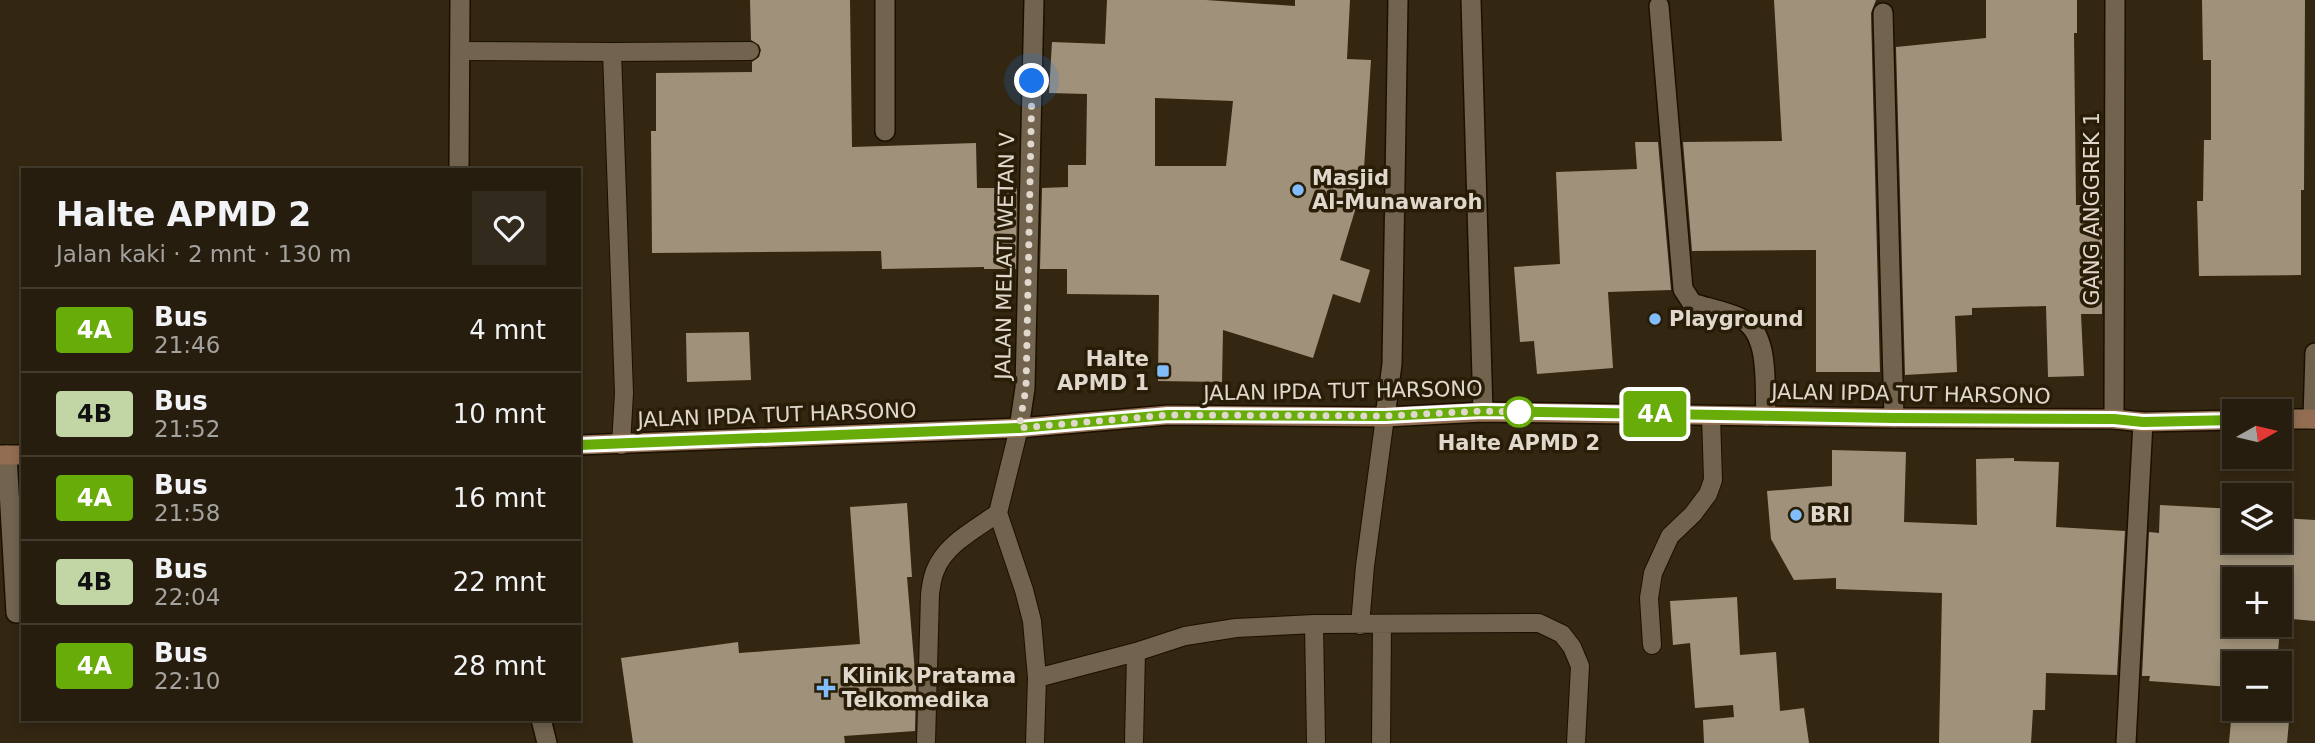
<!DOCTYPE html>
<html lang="id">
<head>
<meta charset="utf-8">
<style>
	:root { --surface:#261d0e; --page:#322a1c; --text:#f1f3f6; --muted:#a4a29e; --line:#423b2e }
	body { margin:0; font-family:"DejaVu Sans",sans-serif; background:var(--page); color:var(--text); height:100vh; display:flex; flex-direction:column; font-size:26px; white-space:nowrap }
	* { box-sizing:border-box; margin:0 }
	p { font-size:23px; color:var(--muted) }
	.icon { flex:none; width:38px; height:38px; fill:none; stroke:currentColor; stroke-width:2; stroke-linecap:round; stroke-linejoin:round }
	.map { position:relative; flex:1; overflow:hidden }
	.side { position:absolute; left:21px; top:168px; width:560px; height:553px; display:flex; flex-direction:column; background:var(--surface); border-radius:0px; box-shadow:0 4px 10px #0003,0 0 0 2px var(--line) }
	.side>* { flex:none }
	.badge { padding:0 14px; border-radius:5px; font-size:24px; line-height:46px }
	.needle { width:46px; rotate:82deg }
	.fabs { position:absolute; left:2222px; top:399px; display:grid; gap:14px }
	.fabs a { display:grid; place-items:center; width:70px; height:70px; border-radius:0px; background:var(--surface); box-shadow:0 4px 10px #0003,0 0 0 2px var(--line); font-size:35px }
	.you { position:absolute; width:35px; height:35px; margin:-18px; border:5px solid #fff; border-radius:50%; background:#1a73e8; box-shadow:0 0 0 10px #1a73e833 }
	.map>.badge { position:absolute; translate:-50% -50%; box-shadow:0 0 0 4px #fff }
	.round { display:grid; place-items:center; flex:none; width:74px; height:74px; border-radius:0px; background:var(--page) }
	.summary { display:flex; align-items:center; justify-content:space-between; height:119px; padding:0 35px }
	h1 { font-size:33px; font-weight:600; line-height:52px }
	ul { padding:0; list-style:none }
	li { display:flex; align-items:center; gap:21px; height:84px; padding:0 35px; border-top:2px solid var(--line) }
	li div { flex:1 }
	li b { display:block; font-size:26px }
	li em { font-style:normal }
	li .badge { min-width:77px; font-weight:700; text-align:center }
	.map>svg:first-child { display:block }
</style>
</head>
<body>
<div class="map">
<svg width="2315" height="743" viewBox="0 0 2315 743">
	<rect width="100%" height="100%" fill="#332712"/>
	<!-- building -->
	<path fill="#a0927a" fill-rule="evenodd" d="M750 0H850L852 147 976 143 977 188H1017L1016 269H984V267L882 269 881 251 652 253 651 131H656V73L752 72V62L759 57 761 50 759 45 751 40Z
		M1107 0H1206L1295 6V0H1350L1347 59 1371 60 1363 184 1340 260 1370 270 1360 303 1333 294 1313 358 1223 330 1222 382 1158 381 1159 295 1067 294V269H1040L1042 188 1068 187V165H1086L1087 94 1049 93 1052 42 1105 44ZM1155 98 1233 101 1226 166H1155Z
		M1774 0H1876L1871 13 1880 372H1816V250L1692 251 1683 142 1782 141Z
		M1986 0H2077V33H2074L2076 205H2102V314H2081L2084 376 2048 377 2046 306 1972 308V315L1955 316 1957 372 1905 375 1896 47 1986 38Z
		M2202 0H2305L2304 190H2301V275L2199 276 2197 201H2203L2204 140H2211V60H2203Z
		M1635 142H1658L1671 290 1608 292 1613 368 1537 374 1534 341 1520 342 1514 267 1560 264 1556 172 1637 169Z
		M749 332 751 380 687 382 686 333Z
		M1832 450 1906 452 1904 522 1977 525 1976 459 2014 458V461L2059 462 2056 527 2125 531 2117 675 2046 673 2045 710H2033L2031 743H1939L1942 593 1836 589V578L1794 580 1771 539 1767 491 1832 486Z
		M907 503 912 577H907L916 685 915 731 844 736 845 743H633L621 658 738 642 739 653 860 644 850 507Z
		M2160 505 2235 509V541H2280V518L2315 520V621L2281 618 2277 663H2235V709L2290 710 2287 743H2229L2233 698 2229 697 2230 687 2149 681 2150 676H2142L2149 532 2159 533ZM2235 579H2280V625H2235Z
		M1737 597 1740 655 1776 652 1780 711 1804 708 1809 743H1704L1703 720 1734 717 1733 705 1695 708 1690 643 1673 645 1670 601Z"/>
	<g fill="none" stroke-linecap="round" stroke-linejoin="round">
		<!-- service casing -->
		<g stroke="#1a1000" stroke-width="20">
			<path id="service" d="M460 51 612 52 624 393 621 445
				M612 52 750 51
				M1019 428 998 513 1024 590 1032 621 1037 678 1035 743
				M1314 624 1316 743
				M1360 625 1365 566 1385 417
				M1652 645 1649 598 1653 573 1670 536 1693 514 1708 494 1713 480 1711 415
				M1037 678 1136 652 1185 636 1236 628 1314 624 1539 623 1562 634 1572 647 1580 666 1576 743
				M926 743 930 594C931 586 932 578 935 571 945 544 976 529 998 513
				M1134 743 1136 652
				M1381 743 1382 624"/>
		</g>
		<!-- minor casing -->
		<g stroke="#1a1000" stroke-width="22">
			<path id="minor" d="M1471 0 1483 412
				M1659 6 1683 289 1692 303C1707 308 1725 311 1740 318 1771 333 1764 386 1766 416
				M1883 13 1894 418
				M885 131V0
				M1385 417 1392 364 1398 0
				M2114 419 2115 0
				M2313 419 2315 353
				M1019 428 1025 388 1034 0
				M7 455 16 613
				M2126 743 2143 422"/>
		</g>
		<!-- tertiary casing -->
		<g stroke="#1a1000" stroke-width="22">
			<path id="tertiary" d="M459 170 460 0
				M541 719 547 743"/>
		</g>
		<!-- secondary casing -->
		<g stroke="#1a1000" stroke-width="22">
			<path id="secondary" d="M2280 419H2315
				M579 445 1019 428 1168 415 1385 417 1483 412 1894 418 2114 419 2143 422 2235 420
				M0 455H23"/>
		</g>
		<!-- service -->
		<use href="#service" stroke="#71634d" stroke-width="18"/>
		<!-- minor -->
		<use href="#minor" stroke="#71634d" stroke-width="19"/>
		<!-- tertiary -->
		<use href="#tertiary" stroke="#71634d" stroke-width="19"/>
		<!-- secondary -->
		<use href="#secondary" stroke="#926d51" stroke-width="19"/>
	</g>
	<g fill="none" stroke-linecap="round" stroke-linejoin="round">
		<!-- line casing -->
		<g stroke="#fff" stroke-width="16">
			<path id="line" d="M579 445 1019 428 1168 415 1385 416 1483 411 1894 418 2114 419 2143 422 2235 420"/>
		</g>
		<!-- line -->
		<use href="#line" stroke="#67ac08" stroke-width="10"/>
		<!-- walk -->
		<path stroke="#e0d8cc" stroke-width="7" stroke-dasharray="0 12.6" d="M1032 81 1026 388 1019 428 1168 415 1385 416 1483 411 1519 412"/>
	</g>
	<!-- markers -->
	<g fill="#81bdfa" stroke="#291d08" stroke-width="2.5">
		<circle cx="1298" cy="190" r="7"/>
		<circle cx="1655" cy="319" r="7"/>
		<rect x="1156" y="364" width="14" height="14" rx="3.5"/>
		<circle cx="1796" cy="515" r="7"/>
		<path d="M822.5 677.5h7v7h7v7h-7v7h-7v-7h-7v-7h7z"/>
	</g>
	<circle fill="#fff" stroke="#67ac08" stroke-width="3.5" cx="1519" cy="412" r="14"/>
	<g text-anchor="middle" stroke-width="7" stroke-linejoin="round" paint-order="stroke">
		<!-- poi labels -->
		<g font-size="21" font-weight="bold" fill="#e0d8cc" stroke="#291d08" text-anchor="start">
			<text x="1312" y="185">Masjid<tspan x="1312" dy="24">Al-Munawaroh</tspan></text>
			<text x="1669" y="326">Playground</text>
			<text x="1149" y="366" text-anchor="end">Halte<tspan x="1149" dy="24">APMD 1</tspan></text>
			<text x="1810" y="522">BRI</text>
			<text x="842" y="683">Klinik Pratama<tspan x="842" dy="24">Telkomedika</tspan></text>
		</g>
		<!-- street labels -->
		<g font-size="21" fill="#e0d8cc" stroke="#291d08">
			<text transform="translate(2092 209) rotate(-90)" y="7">GANG ANGGREK 1</text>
			<text transform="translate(1005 256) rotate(-89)" y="7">JALAN MELATI WETAN V</text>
			<text transform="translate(1343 391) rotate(-1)" y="7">JALAN IPDA TUT HARSONO</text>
			<text transform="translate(1911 394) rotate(1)" y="7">JALAN IPDA TUT HARSONO</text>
			<text transform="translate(777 415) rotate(-2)" y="7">JALAN IPDA TUT HARSONO</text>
		</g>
		<!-- stop labels -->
		<g font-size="21" font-weight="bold" fill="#e0d8cc" stroke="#291d08">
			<text x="1519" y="450">Halte APMD 2</text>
		</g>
	</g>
</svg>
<div class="fabs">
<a><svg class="needle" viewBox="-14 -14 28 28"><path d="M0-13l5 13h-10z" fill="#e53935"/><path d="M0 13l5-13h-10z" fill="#a4a29e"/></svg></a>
<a><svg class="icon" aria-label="layers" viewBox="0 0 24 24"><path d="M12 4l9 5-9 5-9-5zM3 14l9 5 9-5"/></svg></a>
<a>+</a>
<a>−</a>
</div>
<div class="you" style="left:1032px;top:81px"></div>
<b class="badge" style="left:1655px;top:414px;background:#67ac08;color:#fff">4A</b>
<section class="side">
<div class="summary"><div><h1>Halte APMD 2</h1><p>Jalan kaki · 2 mnt · 130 m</p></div><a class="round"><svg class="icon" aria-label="heart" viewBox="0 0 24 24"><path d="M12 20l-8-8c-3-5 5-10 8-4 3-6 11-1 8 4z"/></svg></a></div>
<ul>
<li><span class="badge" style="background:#67ac08;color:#fff">4A</span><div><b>Bus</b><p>21:46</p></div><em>4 mnt</em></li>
<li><span class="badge" style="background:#c1d5a5;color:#111">4B</span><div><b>Bus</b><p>21:52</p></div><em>10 mnt</em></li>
<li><span class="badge" style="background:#67ac08;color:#fff">4A</span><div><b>Bus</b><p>21:58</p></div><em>16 mnt</em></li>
<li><span class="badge" style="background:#c1d5a5;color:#111">4B</span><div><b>Bus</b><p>22:04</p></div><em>22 mnt</em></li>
<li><span class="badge" style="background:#67ac08;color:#fff">4A</span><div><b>Bus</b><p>22:10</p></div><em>28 mnt</em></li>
</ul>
</section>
</div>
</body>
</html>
